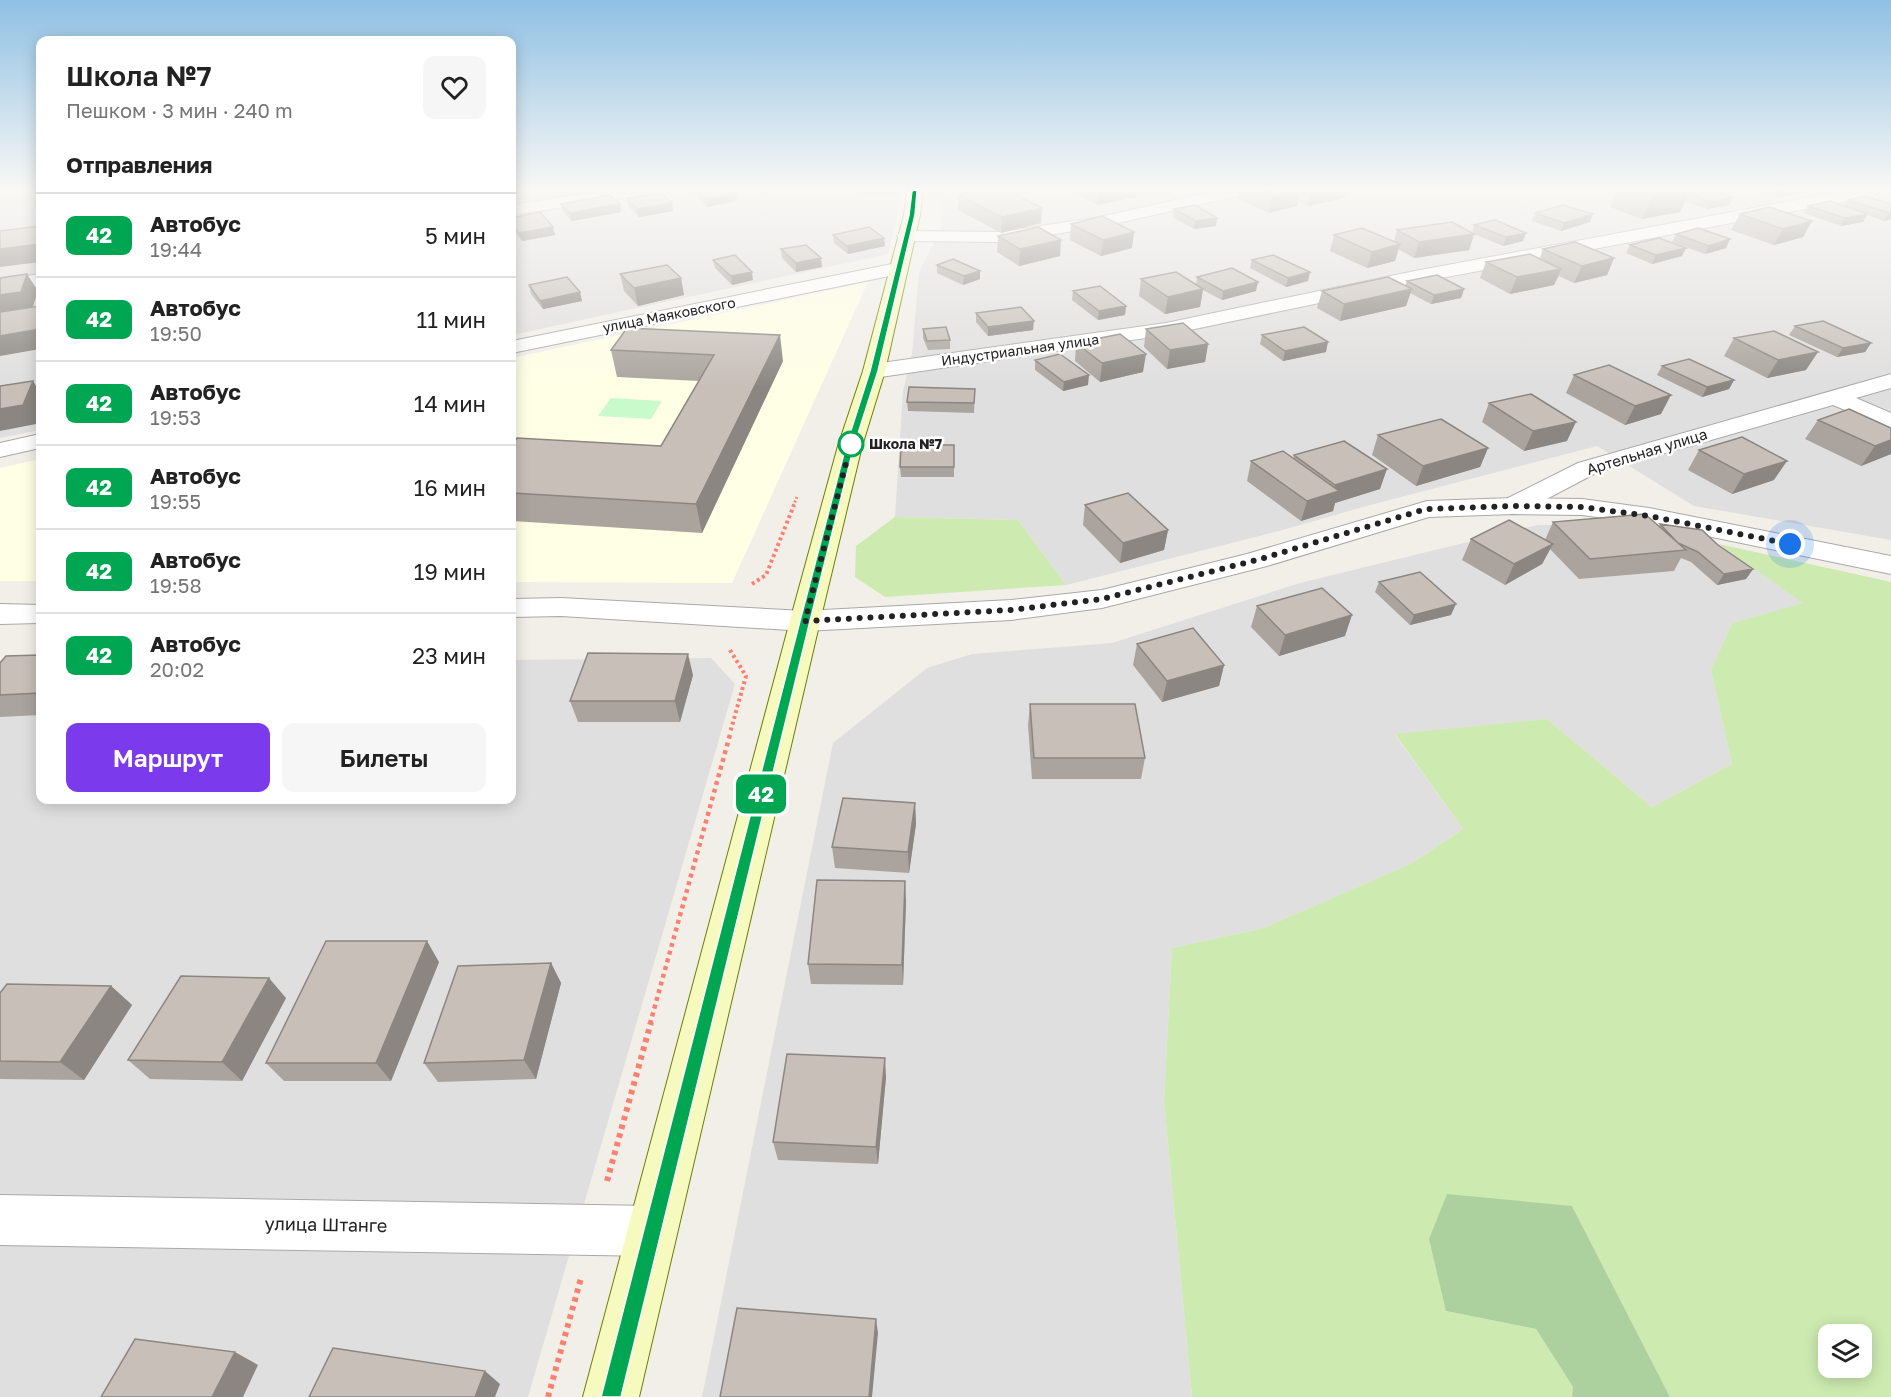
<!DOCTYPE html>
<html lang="ru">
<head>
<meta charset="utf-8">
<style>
	:root { --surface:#fff; --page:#f6f6f6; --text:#222; --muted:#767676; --line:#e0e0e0; --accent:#7c3aed }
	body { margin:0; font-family:"Golos Text",sans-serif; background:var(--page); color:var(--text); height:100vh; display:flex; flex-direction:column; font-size:22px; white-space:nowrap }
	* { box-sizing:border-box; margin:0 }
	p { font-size:20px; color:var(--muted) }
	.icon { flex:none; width:33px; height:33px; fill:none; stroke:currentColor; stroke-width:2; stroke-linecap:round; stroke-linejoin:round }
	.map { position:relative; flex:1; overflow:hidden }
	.details { position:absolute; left:36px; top:36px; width:480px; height:768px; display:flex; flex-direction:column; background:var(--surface); border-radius:12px; box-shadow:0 3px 15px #0003 }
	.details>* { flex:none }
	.badge { padding:0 12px; border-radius:9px; font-size:21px; line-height:39px }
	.controls { position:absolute; left:1818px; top:1324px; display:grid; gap:12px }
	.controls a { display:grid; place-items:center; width:54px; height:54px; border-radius:12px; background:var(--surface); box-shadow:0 3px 15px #0003; font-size:30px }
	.you { position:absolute; width:30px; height:30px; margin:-15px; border:4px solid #fff; border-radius:50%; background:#1a73e8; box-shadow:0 0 0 9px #1a73e833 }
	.map>.badge { position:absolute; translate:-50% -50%; box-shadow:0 0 0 3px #fff }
	h2 { padding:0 30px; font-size:22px; line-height:54px }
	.round { display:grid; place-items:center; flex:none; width:63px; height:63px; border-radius:12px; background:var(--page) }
	.overview { display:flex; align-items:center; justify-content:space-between; height:102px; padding:0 30px }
	h1 { font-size:28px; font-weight:600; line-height:45px }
	.action { display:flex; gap:12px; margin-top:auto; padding:12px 30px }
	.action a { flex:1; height:69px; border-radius:12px; background:var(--accent); color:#fff; font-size:24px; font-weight:600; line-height:69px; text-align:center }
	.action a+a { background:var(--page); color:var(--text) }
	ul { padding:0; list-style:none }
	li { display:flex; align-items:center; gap:18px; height:84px; padding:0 30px; border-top:2px solid var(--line) }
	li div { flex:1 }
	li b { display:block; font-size:22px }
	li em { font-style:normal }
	li .badge { min-width:66px; font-weight:700; text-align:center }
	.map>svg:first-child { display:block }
</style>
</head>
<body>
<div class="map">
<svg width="1891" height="1397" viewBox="0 0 1891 1397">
	<rect width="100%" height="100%" fill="#f2efe9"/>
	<!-- residential -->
	<path fill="#e0dfdf" d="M0 191H40V430L0 438Z
		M512 191H903L888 254 512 335Z
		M942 191H1891V540L1694 506 1597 446 1374 504 1279 531 1066 585 1018 520 895 517 903 391 912 354 919 272 942 227Z
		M1537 525H1643L1719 544 1804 603 1732 623 1711 670 1732 764 1652 807 1547 719 1395 735 1463 829 1412 863 1264 928 1172 948 1164 1101 1192 1397H702L833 743 927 668 972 654 1112 643 1300 583Z
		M711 658 735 684 528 1397H0V668L40 667V800H512V660Z"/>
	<!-- education -->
	<path fill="#ffffe5" d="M868 282 732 583 512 582V358Z
		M40 459V581H0V468Z"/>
	<!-- grass -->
	<path fill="#cdebb0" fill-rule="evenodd" d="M895 517 1018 520 1066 585 885 597 855 577 856 546Z
		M1719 544 1891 582V1397H1670L1572 1206 1446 1311 1536 1329 1573 1387 1572 1397H1192L1164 1101 1172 948 1264 928 1412 863 1463 829 1395 734 1547 719 1652 807 1732 764 1711 670 1732 623 1803 603ZM1828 1335H1862V1368H1828Z"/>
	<!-- forest -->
	<path fill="#add19e" d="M1447 1194 1572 1206 1670 1397H1572L1573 1387 1536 1329 1446 1311 1429 1239Z"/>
	<!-- park -->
	<path fill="#c8facc" d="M611 398 662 401 651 419 598 416Z"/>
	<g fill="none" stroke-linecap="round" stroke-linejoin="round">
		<!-- minor casing -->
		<g stroke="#a9a9a9" stroke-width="2">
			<path id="minor" d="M601 191H643L635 196 512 215V205Z
				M1215 191H1246L1238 196 1100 227 1001 242 906 241 900 240 897 236 900 232 906 231 1001 232 1100 217Z
				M1845 191H1881L1873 196 1415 283 1166 335 874 378 866 376 863 371 866 366 874 364 1166 323 1415 271Z
				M897 263 904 265 906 269 904 273 512 353V341Z
				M40 274V286L0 292V280Z
				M1891 374V388L1856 398 1891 413V429L1833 405 1596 473 1522 512 1513 514 1504 512 1500 506 1504 500 1578 463Z
				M40 434V448L0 457V443Z
				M0 1195 651 1206 669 1213 676 1231 669 1249 651 1256 0 1245Z"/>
		</g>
		<!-- tertiary casing -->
		<g stroke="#a9a9a9" stroke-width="2">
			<path id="tertiary" d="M1513 498 1582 499 1649 508 1891 556V574L1649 524 1582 515 1513 514 1429 517 1267 566 1102 608 1011 620 805 631 561 616 512 617V599L561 598 805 611 1011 600 1102 590 1247 554 1427 501Z
				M0 604 40 605V623L0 624Z"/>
		</g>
		<!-- secondary casing -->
		<g stroke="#707d05" stroke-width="2">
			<path id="secondary" d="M907 191H923L920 215 885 371 862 446 820 621 639 1397H583L790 621 838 446 863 371 904 215Z"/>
		</g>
		<!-- path-far3 -->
		<path stroke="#fa8072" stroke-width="3" stroke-dasharray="2 2" stroke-linecap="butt" d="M793 506 797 497"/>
		<!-- path-far2 -->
		<path stroke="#fa8072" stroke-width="4" stroke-dasharray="3 3" stroke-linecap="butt" d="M752 584 766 575 794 505
			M730 650 746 676 730 733"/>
		<!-- path-far1 -->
		<path stroke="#fa8072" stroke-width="4.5" stroke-dasharray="4 4" stroke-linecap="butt" d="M650 1024 731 731"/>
		<!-- path -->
		<path stroke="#fa8072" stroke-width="6" stroke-dasharray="4.5 4.5" stroke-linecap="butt" d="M607 1181 651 1022
			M548 1397 581 1278"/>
		<!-- minor -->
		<use href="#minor" fill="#fff" fill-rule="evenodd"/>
		<!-- tertiary -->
		<use href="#tertiary" fill="#fff" fill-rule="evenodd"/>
		<!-- secondary -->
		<use href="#secondary" fill="#f7fabf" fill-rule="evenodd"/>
	</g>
	<!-- wall -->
	<path fill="#aba49e" d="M693 191H733L737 201 707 207Z
		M862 191H898V195L863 196Z
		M1078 191H1137L1136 197 1097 205 1078 195Z
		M1147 191H1171L1155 195Z
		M1239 191H1346L1344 198 1308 206 1298 201 1297 206 1269 213 1238 199Z
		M1617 191H1716L1729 205 1707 209 1685 201 1680 212 1642 219 1610 207Z
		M1763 191H1803L1802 193 1778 197Z
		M958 195 1041 223 1001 233 958 210Z
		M627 199 673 211 639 217 629 207Z
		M1848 200 1891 204V219L1884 221 1867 215 1863 222 1841 226 1804 213 1808 206H1844Z
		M561 204H620L621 212 572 221 563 212Z
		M1174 209 1216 226 1194 229 1173 217Z
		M1535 213 1590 222 1561 231 1532 221Z
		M1740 214 1812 221 1803 237 1774 245 1731 230Z
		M512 218 555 235 522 241 512 229Z
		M1071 224 1132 248 1101 256 1070 240Z
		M1474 225 1523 241 1503 246 1474 234 1469 250 1414 258 1398 249 1395 261 1367 268 1330 251 1334 235 1394 242 1397 230 1472 233Z
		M1676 234 1730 239 1726 248 1705 254 1672 242Z
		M833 235 884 238 885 246 848 254 834 243Z
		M998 236 1060 256 1019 266 997 252Z
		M1630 245 1682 256 1652 264 1626 253Z
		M781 249 822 267 796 272 782 258Z
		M1543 249 1614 258 1607 275 1574 283 1559 276 1554 285 1510 294 1480 278 1486 262 1540 258Z
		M713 260 753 280 732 285 715 268Z
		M1252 260 1308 281 1286 287 1250 268Z
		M937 265 980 279 963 285 937 273Z
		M620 274 681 278 684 295 638 306 624 291Z
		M1197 277 1256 291 1222 300 1203 290 1200 307 1165 314 1139 296 1141 279 1196 284Z
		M1407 281 1464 289 1461 298 1431 304 1410 293 1406 306 1340 321 1317 308 1322 291 1405 286Z
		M529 285 582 301 543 309 531 294Z
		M1073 291 1126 306 1125 315 1098 320 1072 300Z
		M976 313 1033 330 988 336 976 322Z
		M1795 326 1871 343 1865 352 1837 357 1789 335Z
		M627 328 783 361 702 533 512 521V445L661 446 699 381 617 377 611 350Z
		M923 329 950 340V349L928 350 923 338Z
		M1146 329 1208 344 1205 362 1167 369 1144 347Z
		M1262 335 1326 352 1283 361 1260 344Z
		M1734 338 1806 370 1767 378 1724 356Z
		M1076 343 1143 372 1100 382 1075 361Z
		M1035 360 1088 385 1063 391 1035 370Z
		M1662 366 1734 380 1729 389 1702 397 1657 375Z
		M1574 375 1661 414 1625 425 1566 393Z
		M975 389 974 413 908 411 907 402Z
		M1489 403 1567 441 1524 451 1482 422Z
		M1818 420 1891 428V454L1861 466 1805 439Z
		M1378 435 1488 448 1480 467 1416 486 1372 455Z
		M954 445V477H901L900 467Z
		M1699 450 1774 480 1732 494 1688 470Z
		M1294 455 1380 489 1335 503 1333 511 1301 521 1247 481 1251 461 1293 459Z
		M1085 505 1168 530 1164 550 1120 563 1083 525Z
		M1553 522 1659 526 1660 524 1718 545 1753 569 1746 579 1717 585 1691 562 1681 558 1674 571 1579 579 1550 549 1542 564 1505 585 1462 560 1471 539 1545 540Z
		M1379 582 1451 615 1410 625 1375 592Z
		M1257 606 1345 636 1279 656 1251 627Z
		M1137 644 1224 665 1219 686 1162 702 1133 665Z
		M40 655V715L0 717V663Z
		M693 675 680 722H578L570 701Z
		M1030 704 1145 758 1141 779H1032L1028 725Z
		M915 803 916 824 909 873 835 868 832 847Z
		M906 901 903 985 811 984 808 964Z
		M439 962 391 1081H284L266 1063Z
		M551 963 561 983 536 1079 438 1082 424 1063Z
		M111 986 132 1005 84 1080 0 1079V993Z
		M286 998 242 1081 150 1079 128 1060Z
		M886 1077 878 1164 778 1160 773 1142Z"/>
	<!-- shaded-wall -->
	<path fill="#8b8681" d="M763 191H775L763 194Z
		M1099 191H1137L1136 197 1097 205Z
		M1156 191H1171L1155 195Z
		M1300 191 1297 206 1269 213 1272 197Z
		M1312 191H1346L1344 198 1308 206Z
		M1654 191H1690L1680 212 1642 219Z
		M1781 191H1803L1802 193 1778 197Z
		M736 194 737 201 707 207 706 199Z
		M1733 197 1729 205 1707 209 1711 202Z
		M672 203 673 211 639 217 637 209Z
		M620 204 621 212 572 221 570 213Z
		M1042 208 1041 223 1001 233 1002 217Z
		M1891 212V219L1884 221 1889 213Z
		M1593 214 1590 222 1561 231 1564 223Z
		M1868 214 1863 222 1841 226 1845 218Z
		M1217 218 1216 226 1194 229 1196 221Z
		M1812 221 1803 237 1774 245 1783 229Z
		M553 227 555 235 522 241 519 233Z
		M1134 232 1132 248 1101 256 1103 240Z
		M1526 233 1523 241 1503 246 1506 237Z
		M1474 234 1469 250 1414 258 1419 242Z
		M884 238 885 246 848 254 847 246Z
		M1730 239 1726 248 1705 254 1709 246Z
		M1061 240 1060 256 1019 266 1020 249Z
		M40 244V262L0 267V249Z
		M1400 244 1395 261 1367 268 1372 252Z
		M1686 248 1682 256 1652 264 1656 255Z
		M821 258 822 267 796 272V263Z
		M1614 258 1607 275 1574 283 1582 266Z
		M1561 269 1554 285 1510 294 1517 277Z
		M980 271V279L963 285 964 276Z
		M752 272 753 280 732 285 731 276Z
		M1310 272 1308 281 1286 287 1288 278Z
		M27 274 38 291 32 309 0 314V295Z
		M681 278 684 295 638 306 634 288Z
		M1258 282 1256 291 1222 300 1223 291Z
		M1203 289 1200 307 1165 314 1168 297Z
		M1412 289 1406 306 1340 321 1344 304Z
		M1464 289 1461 298 1431 304 1434 295Z
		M580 292 582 301 543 309 540 301Z
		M1126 306 1125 315 1098 320 1099 311Z
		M1034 321 1033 330 988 336V327Z
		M40 329V349L0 356V336Z
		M780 335 783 361 702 533 696 504Z
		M1328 342 1326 352 1283 361 1285 351Z
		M1871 343 1865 352 1837 357 1843 348Z
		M1208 344 1205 362 1167 369 1170 350Z
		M1818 352 1806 370 1767 378 1778 360Z
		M1146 354 1143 372 1100 382 1102 363Z
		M1089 375 1088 385 1063 391 1064 382Z
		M1734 380 1729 389 1702 397 1707 387Z
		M33 381 40 392V412L36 424 0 431V409Z
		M1671 395 1661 414 1625 425 1635 406Z
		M1576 422 1567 441 1524 451 1533 431Z
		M1891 440V454L1861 466 1875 446Z
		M1488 448 1480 467 1416 486 1423 466Z
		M1787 461 1774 480 1732 494 1744 474Z
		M1387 469 1380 489 1335 503 1333 511 1301 521 1307 501 1333 493 1335 485Z
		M1168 530 1164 550 1120 563 1123 543Z
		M1553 544 1542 564 1505 585 1514 564Z
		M1753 569 1746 579 1717 585 1724 574Z
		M1456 604 1451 615 1410 625 1414 615Z
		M1352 615 1345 636 1279 656 1285 635Z
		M688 654 693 675 680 722 675 701Z
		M1224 665 1219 686 1162 702 1167 681Z
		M915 803 916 824 909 873 908 852Z
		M905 881 906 901 903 985 902 965Z
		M427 941 439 962 391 1081 376 1063Z
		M551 963 561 983 536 1079 524 1060Z
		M269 978 286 998 242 1081 222 1062Z
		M111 986 132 1005 84 1080 60 1062Z
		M885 1058 886 1077 878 1164 876 1147Z
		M876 1319 878 1333 872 1397H869Z
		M235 1352 258 1365 243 1397H212Z
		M485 1371 500 1384 495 1397H475Z"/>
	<!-- building -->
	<path fill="#c7bfb8" stroke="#8b8681" stroke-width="1.5" d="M698 191H733L736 194 706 199Z
		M973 191H1009L1042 208 1002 217 958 195Z
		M1259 191H1299L1272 197Z
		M1690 191H1716L1733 197 1711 202 1689 194Z
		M661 193 672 203 637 209 627 199Z
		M610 195 620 204 570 213 561 204Z
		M1865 196 1891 204V212L1889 213 1848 200Z
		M1830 201 1868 214 1845 218 1808 206Z
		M1195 205 1217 218 1196 221 1174 209Z
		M1563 205 1593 214 1564 223 1535 213Z
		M1769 207 1812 221 1783 229 1740 214Z
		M540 212 553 227 519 233 512 224V218Z
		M1102 216 1134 232 1103 240 1071 224Z
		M1495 220 1526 233 1506 237 1474 225Z
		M1452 222 1474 234 1419 242 1397 230Z
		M40 226V244L0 249V231Z
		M869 227 884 238 847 246 833 235Z
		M1038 227 1061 240 1020 249 998 236Z
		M1362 228 1400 244 1372 252 1334 235Z
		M1698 228 1730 239 1709 246 1676 234Z
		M1659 238 1686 248 1656 255 1630 245Z
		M1575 242 1614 258 1582 266 1543 249Z
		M806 245 821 258 796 263 781 249Z
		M1530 254 1561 269 1517 277 1486 262Z
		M735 255 752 272 731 276 713 260Z
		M1273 255 1310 272 1288 278 1252 260Z
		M953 259 980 271 964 276 937 265Z
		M667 265 681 278 634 288 620 274Z
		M1232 268 1258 282 1223 291 1197 277Z
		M1176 272 1203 289 1168 297 1141 279Z
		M27 274 21 292 0 295V278Z
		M1437 275 1464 289 1434 295 1407 281Z
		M567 277 580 292 540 301 529 285Z
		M1388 277 1412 289 1344 304 1322 291Z
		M1100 286 1126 306 1099 311 1073 291Z
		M40 306V329L0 336V312Z
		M1021 307 1034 321 988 327 976 313Z
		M1823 321 1871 343 1843 348 1795 326Z
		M1183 323 1208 344 1170 350 1146 329Z
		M946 327 950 340 927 341 923 329Z
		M1304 327 1328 342 1285 351 1262 335Z
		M627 328 780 335 696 504 512 493V445L517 438 661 446 714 355 611 350Z
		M1774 331 1818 352 1778 360 1734 338Z
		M1120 334 1146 354 1102 363 1076 343Z
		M1060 354 1089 375 1064 382 1035 360Z
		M1689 359 1734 380 1707 387 1662 366Z
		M1609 365 1671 395 1635 406 1574 375Z
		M33 381 23 405 0 409V386Z
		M909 387 975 389 974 403 907 402Z
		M1531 394 1576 422 1533 431 1489 403Z
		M1849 409 1891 428V440L1875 446 1818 420Z
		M1441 419 1488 448 1423 466 1378 435Z
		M1742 437 1787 461 1744 474 1699 450Z
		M1344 441 1387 469 1335 485 1294 455Z
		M901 445H954V467H900Z
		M1283 451 1339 491 1307 501 1251 461Z
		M1128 493 1168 530 1123 543 1085 505Z
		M1645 514 1686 550 1590 559 1553 522Z
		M1509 520 1553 544 1514 564 1471 539Z
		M1660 524 1702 530 1718 545 1753 569 1724 574 1698 552 1678 543Z
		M1420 572 1456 604 1414 615 1379 582Z
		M1322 588 1352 615 1285 635 1257 606Z
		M1193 628 1224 665 1167 681 1137 644Z
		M588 653 688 654 675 701H570Z
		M40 655V693L0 695V663L6 656Z
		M1030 704H1135L1145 758H1034Z
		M843 798 915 803 908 852 832 847Z
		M817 880 905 881 902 965 808 964Z
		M326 941H427L376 1063H266Z
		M551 963 524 1060 424 1063 458 966Z
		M181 976 269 978 222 1062 128 1060Z
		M7 984 111 986 60 1062 0 1061V993Z
		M787 1054 885 1058 876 1147 773 1142Z
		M737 1308 876 1319 869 1397H720Z
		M135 1339 235 1352 212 1397H101Z
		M333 1348 485 1371 475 1397H309Z"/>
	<!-- sky -->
	<linearGradient id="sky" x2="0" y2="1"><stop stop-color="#8fc0e4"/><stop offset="0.49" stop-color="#f9f8f5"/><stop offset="1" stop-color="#f9f8f5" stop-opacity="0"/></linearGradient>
	<rect width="1891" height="387" fill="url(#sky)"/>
	<!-- line -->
	<path fill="#00a651" stroke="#fff" stroke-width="1.5" d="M915 190 917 191 915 215 878 371 854 446 810 621 621 1397H601L800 621 846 446 870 371 909 215 912 191Z"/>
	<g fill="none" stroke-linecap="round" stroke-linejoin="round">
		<!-- walk -->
		<path stroke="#222" stroke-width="6" stroke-dasharray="0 10.8" d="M851 444 805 621 1011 610 1102 599 1257 560 1426 509 1513 506 1582 507 1649 516 1790 544"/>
	</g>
	<!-- markers -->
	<circle fill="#fff" stroke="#00a651" stroke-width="3" cx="851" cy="444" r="12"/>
	<g text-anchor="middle" stroke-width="5" stroke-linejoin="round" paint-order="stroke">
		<!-- far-street labels -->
		<g font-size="14" fill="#222" stroke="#fff">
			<text transform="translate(669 315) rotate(-11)" y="5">улица Маяковского</text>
			<text transform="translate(1020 350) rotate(-8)" y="5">Индустриальная улица</text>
		</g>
		<!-- far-stop labels -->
		<g font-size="14" font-weight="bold" fill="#222" stroke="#fff" text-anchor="start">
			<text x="869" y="449">Школа №7</text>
		</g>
		<!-- street labels -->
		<g font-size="15" fill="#222" stroke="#fff">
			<text transform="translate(1647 452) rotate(-17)" y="5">Артельная улица</text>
		</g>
		<!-- near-street labels -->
		<g font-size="18" fill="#222" stroke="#fff">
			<text transform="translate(326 1225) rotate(1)" y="6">улица Штанге</text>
		</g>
	</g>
</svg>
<div class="controls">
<a><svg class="icon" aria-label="layers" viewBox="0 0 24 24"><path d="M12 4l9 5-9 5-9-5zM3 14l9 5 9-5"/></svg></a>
</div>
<div class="you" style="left:1790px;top:544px"></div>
<b class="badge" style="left:761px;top:794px;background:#00a651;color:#fff">42</b>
<section class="details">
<div class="overview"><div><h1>Школа №7</h1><p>Пешком · 3 мин · 240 m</p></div><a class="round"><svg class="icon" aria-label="heart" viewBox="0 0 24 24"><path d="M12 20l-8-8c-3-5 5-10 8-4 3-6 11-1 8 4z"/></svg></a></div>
<h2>Отправления</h2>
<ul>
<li><span class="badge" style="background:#00a651;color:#fff">42</span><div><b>Автобус</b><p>19:44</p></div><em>5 мин</em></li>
<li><span class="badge" style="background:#00a651;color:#fff">42</span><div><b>Автобус</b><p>19:50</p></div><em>11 мин</em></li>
<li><span class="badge" style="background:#00a651;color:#fff">42</span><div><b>Автобус</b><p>19:53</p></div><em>14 мин</em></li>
<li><span class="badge" style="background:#00a651;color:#fff">42</span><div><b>Автобус</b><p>19:55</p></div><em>16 мин</em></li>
<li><span class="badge" style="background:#00a651;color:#fff">42</span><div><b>Автобус</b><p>19:58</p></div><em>19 мин</em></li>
<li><span class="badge" style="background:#00a651;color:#fff">42</span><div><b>Автобус</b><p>20:02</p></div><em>23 мин</em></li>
</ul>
<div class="action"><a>Маршрут</a><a>Билеты</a></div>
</section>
</div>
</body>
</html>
